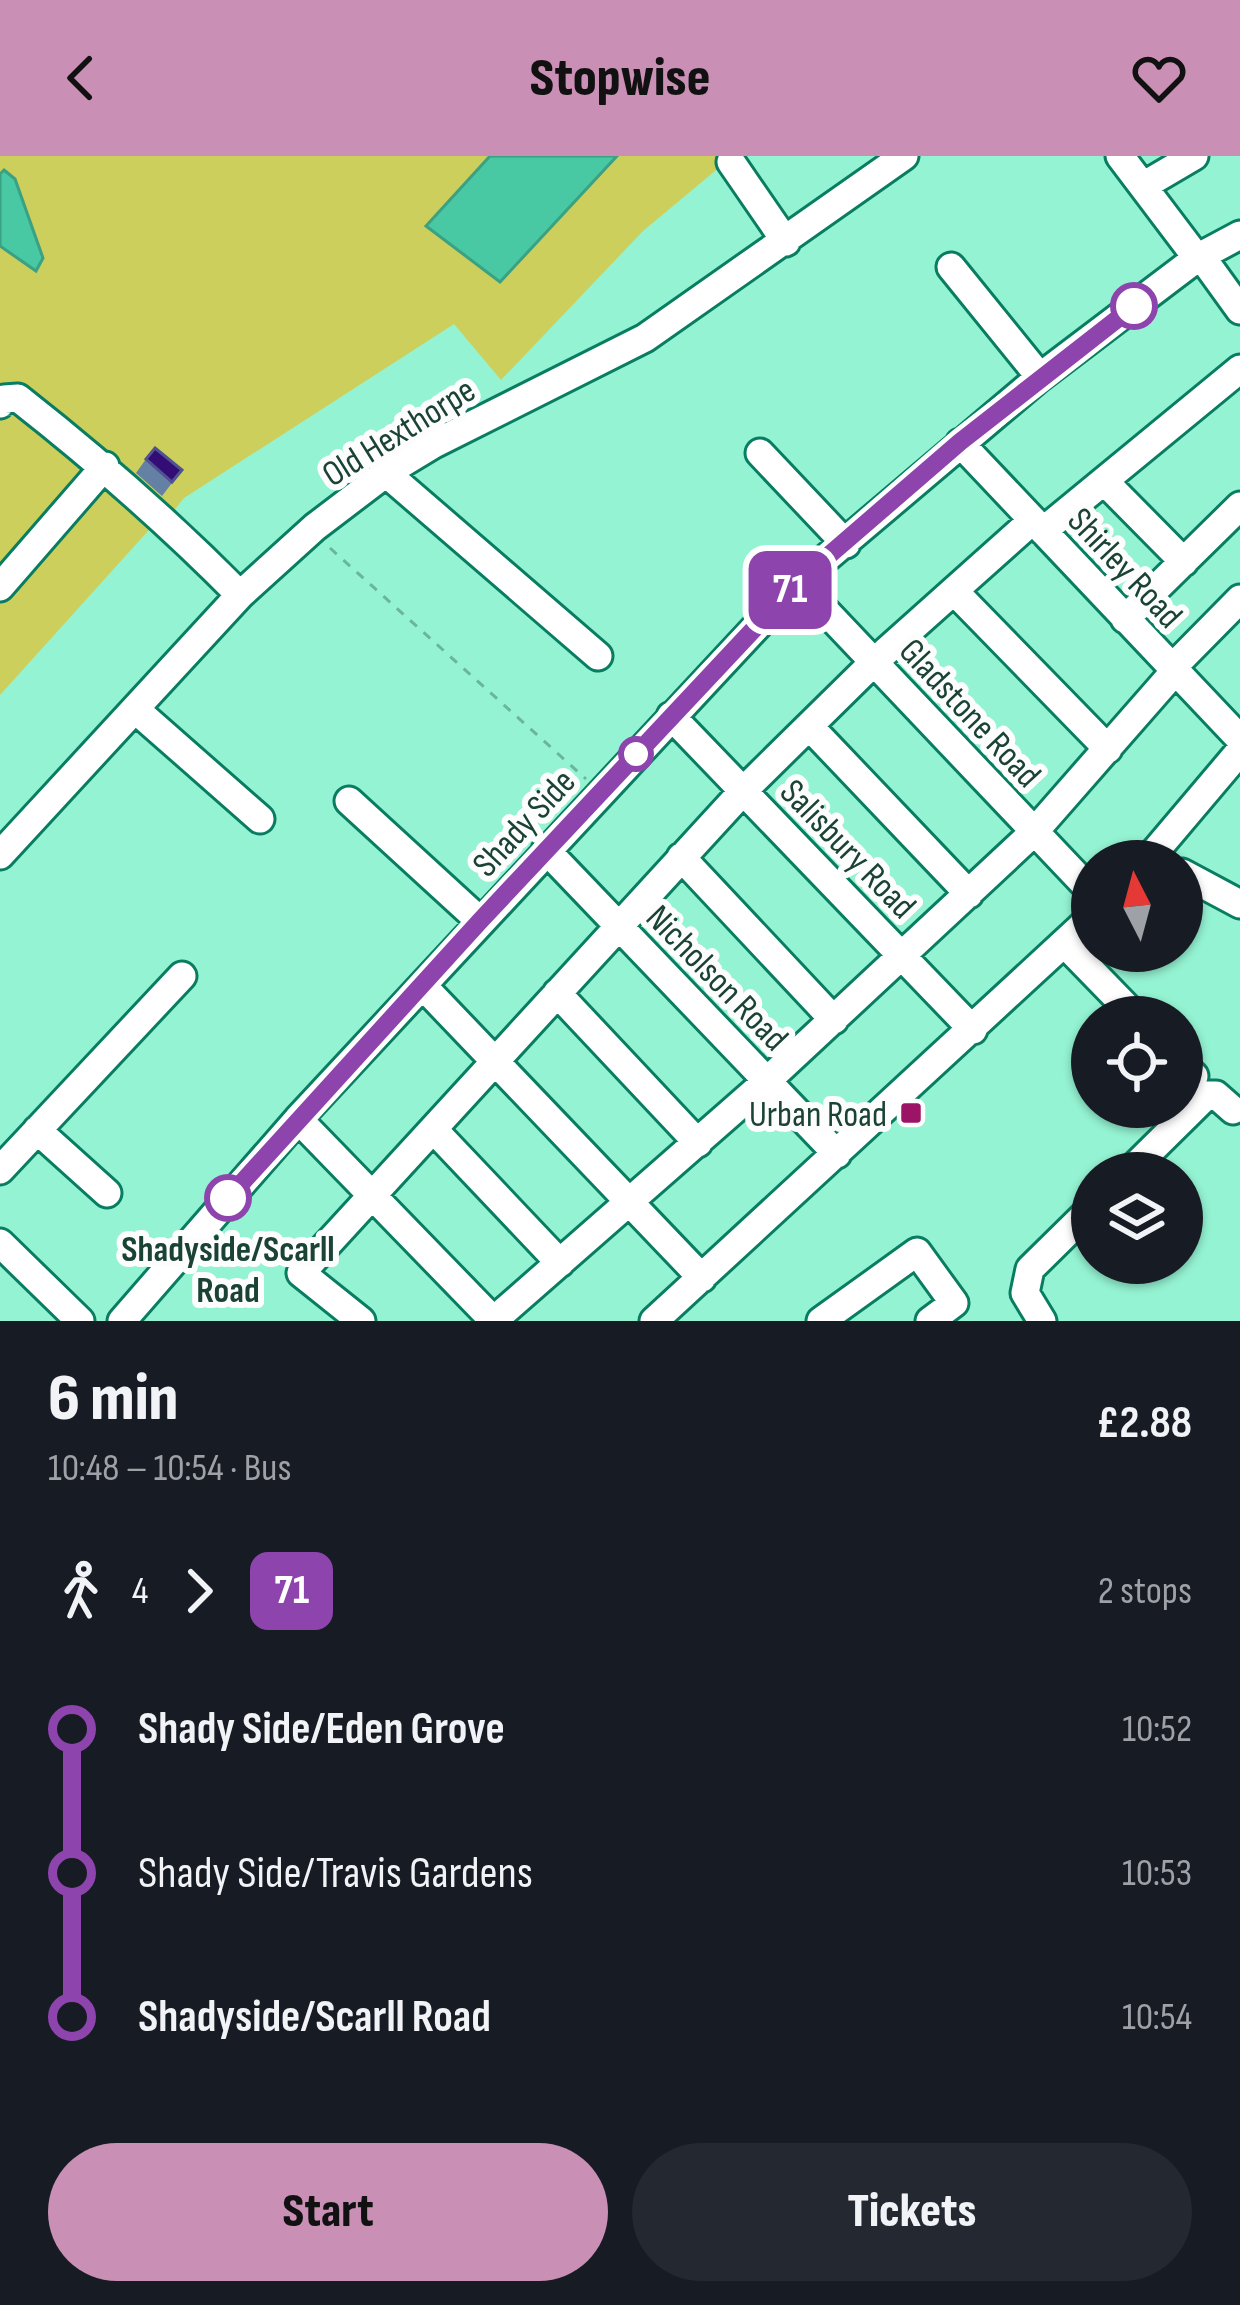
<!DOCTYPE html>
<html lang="en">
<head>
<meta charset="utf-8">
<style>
	:root { --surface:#171b24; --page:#242831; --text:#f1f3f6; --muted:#9ea1a6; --accent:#ca8fb5 }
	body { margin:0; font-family:"Sofia Sans Condensed",sans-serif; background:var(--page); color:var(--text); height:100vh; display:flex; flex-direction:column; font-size:45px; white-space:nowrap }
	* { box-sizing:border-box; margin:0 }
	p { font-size:39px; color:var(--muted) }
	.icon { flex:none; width:66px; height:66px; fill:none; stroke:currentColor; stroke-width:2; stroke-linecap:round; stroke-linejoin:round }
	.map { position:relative; height:1165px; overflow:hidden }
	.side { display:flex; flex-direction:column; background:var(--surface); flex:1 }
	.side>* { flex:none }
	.badge { padding:0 24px; border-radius:18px; font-size:42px; line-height:78px }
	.needle { width:78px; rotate:354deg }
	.controls { position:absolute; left:1071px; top:684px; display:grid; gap:24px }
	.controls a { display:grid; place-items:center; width:132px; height:132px; border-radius:50%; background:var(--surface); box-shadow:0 3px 9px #0004; font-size:60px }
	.map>.badge { position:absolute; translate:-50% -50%; box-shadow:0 0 0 6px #fff }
	.legs { display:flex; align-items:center; gap:18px; height:132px; padding:0 48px; font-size:39px }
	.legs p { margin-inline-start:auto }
	.head { display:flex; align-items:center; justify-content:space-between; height:204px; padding:0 48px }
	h1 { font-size:66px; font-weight:800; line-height:90px }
	.button { display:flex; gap:24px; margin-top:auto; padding:24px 48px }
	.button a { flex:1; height:138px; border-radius:72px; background:var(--accent); color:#111; font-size:48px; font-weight:800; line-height:138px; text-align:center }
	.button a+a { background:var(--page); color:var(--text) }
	ul { padding:0 48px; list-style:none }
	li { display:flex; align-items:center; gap:42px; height:144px; font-size:45px }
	li i { display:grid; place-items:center; width:18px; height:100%; margin:0 15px; background:currentColor }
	li i::after { content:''; width:30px; height:30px; margin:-15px; border:9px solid; border-radius:50%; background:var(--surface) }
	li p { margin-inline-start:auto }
	li:first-child i { background:linear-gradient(#0000 50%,currentColor 0) }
	li:last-child i { background:linear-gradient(currentColor 50%,#0000 0) }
	header { display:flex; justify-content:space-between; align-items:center; height:156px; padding:0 48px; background:var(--accent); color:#111; font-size:54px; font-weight:800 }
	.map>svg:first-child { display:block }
</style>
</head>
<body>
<header><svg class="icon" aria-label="back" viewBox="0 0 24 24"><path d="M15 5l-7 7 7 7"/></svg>Stopwise<svg class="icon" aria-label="heart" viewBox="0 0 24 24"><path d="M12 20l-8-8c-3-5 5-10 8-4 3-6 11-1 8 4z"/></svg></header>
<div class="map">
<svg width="1240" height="1165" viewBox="0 0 1240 1165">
	<rect width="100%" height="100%" fill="#94f3d2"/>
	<!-- green -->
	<path fill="#cdcf5c" d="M0 0H733L643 75 501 224 454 168 184 342 171 358 166 355 0 539Z"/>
	<!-- water -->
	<path fill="#48c9a3" stroke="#3aa182" stroke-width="3" d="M490 0H617L500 126 426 70Z
		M4 14 15 23 43 102 36 115 0 90V18Z"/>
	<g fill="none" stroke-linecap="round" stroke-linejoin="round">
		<!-- minor casing -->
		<g stroke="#097d61" stroke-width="33">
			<path id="minor" d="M1120 0 1197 102
				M731 6 786 86
				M1143 30 1194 0
				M1201 100 1240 154
				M951 111 1040 221
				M0 248 4 243 18 242C97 304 170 368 240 439
				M960 287 1240 583
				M760 297 846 388
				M386 317 598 500
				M1104 325 1184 406
				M1043 375 1240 213
				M798 426 1092 736
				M0 431 105 310
				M954 435 1108 593
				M1125 463 1240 350
				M1172 512 1240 443
				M136 554 260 663
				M671 560 973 874
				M809 570 969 738
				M349 645 480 765
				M546 694 837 998
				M0 699 240 439 315 371 386 317 434 288 645 182 904 0
				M681 701 834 864
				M1147 705 1240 595
				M1182 717 1240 748
				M1066 789 1136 861
				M423 830 702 1122
				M557 837 698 987
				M1182 908 1194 920
				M298 963 494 1165
				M433 973 560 1107
				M37 974 107 1037
				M0 1014 182 820
				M1128 1017 1207 939H1216L1233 954
				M0 1087 80 1165
				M122 1165 298 963 798 426 1040 221 1197 102 1240 79
				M361 1165 301 1117 744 634 874 506 1033 364
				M493 1165 767 925 1034 676 1175 515
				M654 1165 1092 761
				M821 1165 917 1096 954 1147 930 1165
				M1042 1165 1025 1137 1030 1113 1092 1052"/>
		</g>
		<!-- path -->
		<path stroke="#6ab69c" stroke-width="3" stroke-dasharray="9 9" stroke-linecap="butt" d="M330 392 586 623"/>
		<!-- minor -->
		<use href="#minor" stroke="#fff" stroke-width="27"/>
	</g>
	<!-- wall -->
	<path fill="#6480a4" d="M146 303 182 314 162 340 136 317Z"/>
	<!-- building -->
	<path fill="#330c75" stroke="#505191" stroke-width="3" d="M155 292 182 314 172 326 146 303Z"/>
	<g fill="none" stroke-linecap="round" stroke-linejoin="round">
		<!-- line-1 casing -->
		<g stroke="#fff" stroke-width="27">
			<path id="line-1" d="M228 1042 480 765 798 426 960 286 1134 150"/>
		</g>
		<!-- line-1 -->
		<use href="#line-1" stroke="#8e44ad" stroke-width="18"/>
	</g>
	<!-- markers -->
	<g fill="#fff" stroke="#8e44ad" stroke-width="6">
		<circle cx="1134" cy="150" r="21"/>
		<circle cx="636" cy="598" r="15"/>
		<circle cx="228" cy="1042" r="21"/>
	</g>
	<rect fill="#9b1466" stroke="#fdfdfd" stroke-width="4.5" x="899" y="945" width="24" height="24" rx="6"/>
	<g text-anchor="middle" stroke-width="12" stroke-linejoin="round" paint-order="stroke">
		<!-- street labels -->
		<g font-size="36" fill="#1a4336" stroke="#fdfdfd">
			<text transform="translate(398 275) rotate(-32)" y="13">Old Hexthorpe</text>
			<text transform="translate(1126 411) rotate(47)" y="13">Shirley Road</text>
			<text transform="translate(971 556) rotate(47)" y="13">Gladstone Road</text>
			<text transform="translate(523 666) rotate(-47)" y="13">Shady Side</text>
			<text transform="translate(849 692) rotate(46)" y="13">Salisbury Road</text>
			<text transform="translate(718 821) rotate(46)" y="13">Nicholson Road</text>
		</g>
		<!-- poi labels -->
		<g font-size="36" fill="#1a4336" stroke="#fdfdfd" text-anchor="end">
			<text x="887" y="970">Urban Road</text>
		</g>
		<!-- stop labels -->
		<g font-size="36" font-weight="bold" fill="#1a4336" stroke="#fdfdfd">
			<text x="228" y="1105">Shadyside/Scarll<tspan x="228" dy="41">Road</tspan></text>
		</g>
	</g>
</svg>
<div class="controls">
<a><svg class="needle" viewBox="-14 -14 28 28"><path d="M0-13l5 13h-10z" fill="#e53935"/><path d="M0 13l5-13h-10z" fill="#9ea1a6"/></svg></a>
<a><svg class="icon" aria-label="locate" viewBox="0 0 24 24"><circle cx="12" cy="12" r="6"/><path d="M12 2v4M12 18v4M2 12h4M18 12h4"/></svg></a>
<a><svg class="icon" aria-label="layers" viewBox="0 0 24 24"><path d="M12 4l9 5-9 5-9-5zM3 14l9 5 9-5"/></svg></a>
</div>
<b class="badge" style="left:790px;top:434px;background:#8e44ad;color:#fff">71</b>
</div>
<section class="side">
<div class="head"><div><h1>6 min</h1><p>10:48 – 10:54 · Bus</p></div><b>£2.88</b></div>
<div class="legs"><svg class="icon" aria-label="walk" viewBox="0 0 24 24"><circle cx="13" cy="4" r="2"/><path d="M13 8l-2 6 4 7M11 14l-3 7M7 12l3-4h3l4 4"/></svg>4<svg class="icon" aria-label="forward" viewBox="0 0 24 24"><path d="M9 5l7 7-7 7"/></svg><b class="badge" style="background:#8e44ad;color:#fff">71</b><p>2 stops</p></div>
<ul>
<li><i style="color:#8e44ad"></i><b>Shady Side/Eden Grove</b><p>10:52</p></li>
<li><i style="color:#8e44ad"></i><span>Shady Side/Travis Gardens</span><p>10:53</p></li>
<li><i style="color:#8e44ad"></i><b>Shadyside/Scarll Road</b><p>10:54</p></li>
</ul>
<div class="button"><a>Start</a><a>Tickets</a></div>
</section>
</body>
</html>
